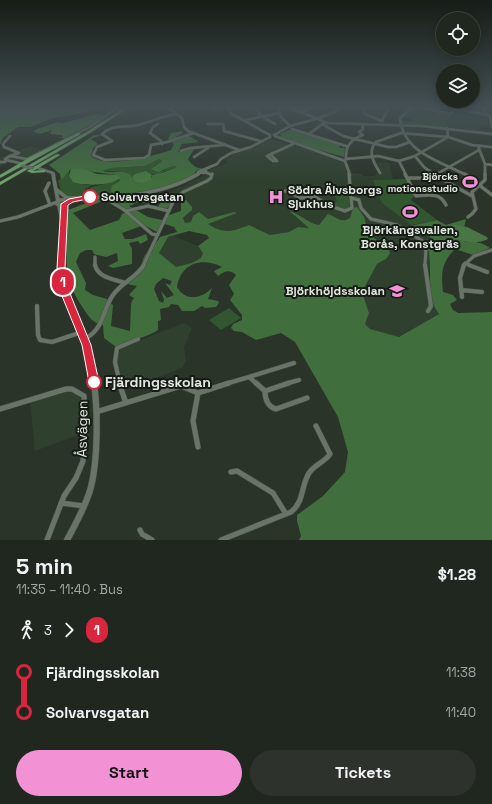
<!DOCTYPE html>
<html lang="en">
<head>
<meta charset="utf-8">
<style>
	:root { --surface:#20271f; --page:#2d332c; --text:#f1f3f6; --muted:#a2a5a4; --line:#3d443d; --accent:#f391d5 }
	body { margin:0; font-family:"Space Grotesk",sans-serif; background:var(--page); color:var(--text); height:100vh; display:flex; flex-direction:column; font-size:15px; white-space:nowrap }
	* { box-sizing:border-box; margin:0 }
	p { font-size:13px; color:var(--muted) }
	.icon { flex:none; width:22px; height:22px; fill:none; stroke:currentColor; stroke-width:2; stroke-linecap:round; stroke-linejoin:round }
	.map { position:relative; height:540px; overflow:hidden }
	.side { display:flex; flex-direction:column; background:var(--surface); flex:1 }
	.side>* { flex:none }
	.badge { padding:0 8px; border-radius:13px; font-size:14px; line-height:26px }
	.fabs { position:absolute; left:436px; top:12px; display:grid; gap:8px }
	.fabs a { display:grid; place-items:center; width:44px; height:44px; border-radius:50%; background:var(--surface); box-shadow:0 2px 10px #0003,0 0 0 1px var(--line); font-size:20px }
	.map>.badge { position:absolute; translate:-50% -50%; box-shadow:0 0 0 2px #fff }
	.legs { display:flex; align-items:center; gap:6px; height:44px; padding:0 16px; font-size:13px }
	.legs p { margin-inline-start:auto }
	.overview { display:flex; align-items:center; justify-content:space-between; height:68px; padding:0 16px }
	h1 { font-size:22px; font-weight:600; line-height:30px }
	.button { display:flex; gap:8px; margin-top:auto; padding:8px 16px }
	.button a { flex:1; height:46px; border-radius:24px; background:var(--accent); color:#111; font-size:16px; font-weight:600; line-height:46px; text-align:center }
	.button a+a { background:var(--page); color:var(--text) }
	ul { padding:0 16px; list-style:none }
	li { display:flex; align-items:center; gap:14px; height:40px; font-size:15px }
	li i { display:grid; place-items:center; width:6px; height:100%; margin:0 5px; background:currentColor }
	li i::after { content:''; width:10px; height:10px; margin:-5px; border:3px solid; border-radius:50%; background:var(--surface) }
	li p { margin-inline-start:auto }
	li:first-child i { background:linear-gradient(#0000 50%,currentColor 0) }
	li:last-child i { background:linear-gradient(currentColor 50%,#0000 0) }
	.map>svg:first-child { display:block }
</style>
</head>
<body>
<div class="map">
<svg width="492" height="540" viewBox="0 0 492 540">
	<rect width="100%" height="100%" fill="#2a3429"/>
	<!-- built -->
	<path fill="#30402f" d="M461 113 488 119 489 126 479 125V131L448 127V118L452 115H458Z
		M270 139 337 158 349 164 352 173 362 174 363 176H375L379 172 372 162 389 163 393 179 374 180 412 225 411 226 415 229 424 230 430 235 431 238 424 241 429 257V281L435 310 439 314 399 337 369 329 365 324 369 313 364 298 363 290 377 264 386 259 388 248 369 234 367 224 357 207 350 218 346 221H340L332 216 324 219 320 225 310 223 293 212 295 217 310 228 298 227 289 232 270 235 249 225 226 232 216 229 208 224 231 213 208 219 199 212 196 213 191 222 185 223 183 219 192 210 184 201 181 202 166 194 205 175 211 169 228 163 225 159 236 153 256 147 257 145Z
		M30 146 44 150 22 161 10 160 2 164 0 168V158Z
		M174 236 198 246 203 253 201 258 192 263 176 267 159 253 168 237Z
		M184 323 192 328 184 347 186 361 182 368 125 390 117 361 118 352 121 348Z
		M64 391 75 393 83 402V433L35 451 30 401Z"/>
	<!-- green -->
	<path fill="#325730" d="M413 108 436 114 439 112 452 115 447 121 448 127 402 125 401 121 410 122 412 118 403 116Z
		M159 159 162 161 154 166 162 171 171 166 177 167 158 174H135L132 177 126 172 103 171 111 168 145 166Z
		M69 171V176L84 185H92L85 189 86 193 92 187 104 184 101 183 119 180 121 181 113 184V193L115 195 69 198 62 194 58 181Z
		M405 179 414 196 411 200 437 220 412 225 382 203 373 180Z
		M332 190 349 192V209H342L331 205 337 201Z
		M229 308 241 318 221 330 209 320Z"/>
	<!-- forest -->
	<path fill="#406e3d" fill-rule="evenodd" d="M0 106H100L112 108 53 118 30 127H18L3 138 0 145Z
		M289 130 315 135 340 146 339 148H345L344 157 301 145C294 139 285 143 280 134Z
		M181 131 183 133 173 139 174 141 189 136 199 142 182 144 178 152 195 148 188 159C192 165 196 169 204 168L197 170C185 188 135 193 115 195L111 191C111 184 115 184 120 181L117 175 71 169 61 180 60 174 49 165 94 135H102L91 139 98 144 93 148 91 156C106 169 153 156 171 150L174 144 168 139 171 133ZM159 159 162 161 151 169 158 172 172 166 177 167 165 172 152 175V177L134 181C129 166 114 175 103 171L111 168 145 166Z
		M159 194 173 200 167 209 158 207 160 203 151 201 150 204 139 202 129 206 148 217 162 220 169 215 181 211V202L186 200 192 207V210L183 218 185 223 191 222 193 216 199 212 208 219 234 212 237 213 208 224C225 235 232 231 249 225L270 235 289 232 298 227 309 228 289 211C299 213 307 223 319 225L328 214C337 217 341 224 350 218L353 208 357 207 364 217 369 234 388 248 390 253 386 259 377 264 363 290 364 298 369 313 365 324 370 329 399 337 439 314C423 295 436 255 424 241L431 238 424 230 415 229 410 226 437 220 446 225 466 219 464 228 460 227 457 239C470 245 476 238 490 248L473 255 455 249C441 263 441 274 443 292L453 295 457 300 450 304 453 310 458 313 492 312V540H299L301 536 297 521V515L323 496 345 472 348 452 338 417 295 342 281 333 256 340 242 332 234 331 231 328 233 324 242 320V315L230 300 234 294 229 285 236 275C229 269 225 271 218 276L214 271 222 267C202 257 181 263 177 287 186 302 201 299 212 288L208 299 218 301 219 303 216 307 205 308 202 306 194 311H182L178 305 171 304 169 307 160 309 161 320 158 321V330C150 336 127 342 116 347L104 338 103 325C92 323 89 317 83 308 59 274 68 248 68 210L97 199H130ZM105 200 116 203 128 212 122 214 119 220 90 230 73 213ZM165 224 174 227 177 232 160 237C152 252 141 250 141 273L127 284 137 286 129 295 134 298 131 303 130 331 111 326 113 305 107 301V299L93 295 85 290 86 283 76 262 80 253 86 250H92L94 254 106 257 117 253 118 261 108 266 113 268 132 264V249L129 243 138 241 140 244 148 240 146 234 133 239H125L122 233 144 225 157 232ZM189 231 207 235 209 238 198 246 203 253 201 258 192 263 176 267 159 253 168 237ZM163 278 172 281 170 285 165 283 174 295 167 298 161 291 164 300 163 303 159 301 154 289 156 284Z"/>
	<!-- water -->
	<path fill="#487644" d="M96 114 105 115 97 121 65 138H61L63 136 62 135 50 134 52 130 40 134 34 132 35 130 57 122 63 123Z
		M81 168 97 174 117 175 120 178C111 186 84 186 73 182L69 176 71 169Z
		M146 171 152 175 150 180 142 183 134 181 132 177 135 174Z
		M453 225 467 227 487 237 488 239C475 246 454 240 442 234Z"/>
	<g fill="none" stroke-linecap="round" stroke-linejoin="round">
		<!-- minor-far3 casing -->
		<g stroke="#485148" stroke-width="3">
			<path id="minor-far3" d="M167 106 182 118 184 127 188 131 239 150
				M216 106V110
				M227 106 231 114C245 120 256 128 270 135
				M255 106 261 116 275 124
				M278 106 281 117 290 126
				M284 106 316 118
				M365 106 364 112 366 114 382 121 389 106
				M413 106 400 118C403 153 440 161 466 175
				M415 106 450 114 458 106
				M444 106 488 115
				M481 106 490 117 492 127
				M487 106 492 107
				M227 107 241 106
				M133 109 138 106
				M303 112 314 106
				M177 114C163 115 152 122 138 125 125 128 112 124 102 134L112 141 97 147 93 155 105 160 144 158 149 155 151 145 167 142 194 133
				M318 119 327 123 422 126 492 134
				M246 120 279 113
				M158 124 153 127 150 133 161 141 162 144
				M208 124H223L224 131 260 141
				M322 124 343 136 388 147H396L410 142
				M362 124 363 129 359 132 363 135C351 139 345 146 346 159L378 156 399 161 415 156 448 137
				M447 128 448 137 472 145 492 147
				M292 129 346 146
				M310 133 324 123
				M10 136 3 144 4 147 19 153 10 156
				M275 136 345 161 350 175
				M478 146 485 164V175
				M181 151 191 148 223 145
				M272 153 271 155 277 161
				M415 156 424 167 435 175
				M194 157 208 148
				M277 161H273L267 156 293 144
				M399 161 406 175
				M485 164 492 165
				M205 172 212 175
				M380 173C374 163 367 152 376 142L401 133 448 137
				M435 175 479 150"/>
		</g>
		<!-- minor-far2 casing -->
		<g stroke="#485148" stroke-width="4">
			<path id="minor-far2" d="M405 174 416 196C428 195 440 192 446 205
				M433 174 472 196
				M465 174 492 195
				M435 175 436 174
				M407 178H439
				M49 183 45 191 50 205
				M412 190 453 187
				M285 191 301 188 328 205 345 211 352 208 349 174
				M287 191 300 198 313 197
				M352 198 359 200 361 208 371 219 397 225 424 242 426 248 425 266
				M111 202 123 209 152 234 157 235
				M126 211 148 206 169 211
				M468 217 472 214 476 209 472 192 485 180V174
				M0 221 18 217 57 202
				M465 263 471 266
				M95 266V257
				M143 266 173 202 183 192 207 181 211 178 212 174
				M463 266 474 256 492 250"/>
		</g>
		<!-- minor-far1 casing -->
		<g stroke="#485148" stroke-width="5">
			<path id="minor-far1" d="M95 265C98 278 114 279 125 283
				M425 265 431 306 428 311
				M469 265 487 272
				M461 290 482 292
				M462 297 460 278 464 265
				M37 306 38 335 40 340 52 342 82 332
				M88 337C104 327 103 309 113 295 121 283 136 278 144 265
				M249 377 294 363
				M120 384 115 362 117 348 138 339
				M225 384 249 377 257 384
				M285 384 299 380"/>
		</g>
		<!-- minor casing -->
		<g stroke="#485148" stroke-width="6">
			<path id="minor" d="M119 383 126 403
				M256 383 265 391C265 399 268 407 276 409L307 398
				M265 391 289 383
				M198 393 193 421 198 447
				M0 409 66 389H72L84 396 86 426 83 461 76 478 64 496 47 540
				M96 412 181 386 198 393 229 383
				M231 472 237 471 273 493 286 514
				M61 503 84 506
				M140 530 142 534 152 540
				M221 540 291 512C304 502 301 486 309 473 314 465 325 462 330 454L316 426"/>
		</g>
		<!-- tertiary-far3 casing -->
		<g stroke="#485148" stroke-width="3">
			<path id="tertiary-far3" d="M318 118 335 112 341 106
				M274 135 290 126 316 119
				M5 159 10 156 27 159 90 127 120 106
				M6 160 24 164
				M0 162H5L6 160
				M35 167 53 173 54 175
				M204 170 206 171 204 173 198 172 217 164 221 159 231 153 251 147 270 137
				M196 175 200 173"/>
		</g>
		<!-- tertiary-far2 casing -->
		<g stroke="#485148" stroke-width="4.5">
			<path id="tertiary-far2" d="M53 174 58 201
				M57 190 67 198C111 198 159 197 198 174
				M60 200H65L67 202 62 205 57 204Z
				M59 205 62 221
				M62 266 64 204"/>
		</g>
		<!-- tertiary-far1 casing -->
		<g stroke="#485148" stroke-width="5.5">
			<path id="tertiary-far1" d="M62 265C62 292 76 314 84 339 89 354 92 369 94 384"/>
		</g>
		<!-- tertiary casing -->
		<g stroke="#485148" stroke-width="7">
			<path id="tertiary" d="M67 540C76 523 86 506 91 487 98 459 98 412 94 383"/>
		</g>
		<!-- motorway casing -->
		<g stroke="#485148" stroke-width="1">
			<path id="motorway" d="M127 106H131L90 133 0 185V182L88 131Z
				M78 133 81 134 0 178V175L27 159Z
				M57 154 60 155 33 171 43 170H45V172L32 173 27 171Z"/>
		</g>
		<!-- minor-far3 -->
		<use href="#minor-far3" stroke="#687467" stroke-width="2.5"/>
		<!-- minor-far2 -->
		<use href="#minor-far2" stroke="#687467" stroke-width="3"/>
		<!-- minor-far1 -->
		<use href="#minor-far1" stroke="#687467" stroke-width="4"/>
		<!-- minor -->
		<use href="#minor" stroke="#687467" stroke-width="5"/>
		<!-- tertiary-far3 -->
		<use href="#tertiary-far3" stroke="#687467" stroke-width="2.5"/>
		<!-- tertiary-far2 -->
		<use href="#tertiary-far2" stroke="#687467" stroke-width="3.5"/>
		<!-- tertiary-far1 -->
		<use href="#tertiary-far1" stroke="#687467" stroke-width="4.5"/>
		<!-- tertiary -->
		<use href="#tertiary" stroke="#687467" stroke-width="6"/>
		<!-- motorway -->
		<use href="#motorway" fill="#6ca668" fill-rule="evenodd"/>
		<!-- tertiary-bridge casing -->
		<g stroke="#485148" stroke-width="3" stroke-linecap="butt">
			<path id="tertiary-bridge" d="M22 166 33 168"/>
		</g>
		<!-- tertiary-bridge -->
		<use href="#tertiary-bridge" stroke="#687467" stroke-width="2.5"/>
	</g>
	<!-- sky -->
	<linearGradient id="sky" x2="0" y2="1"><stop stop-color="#171d17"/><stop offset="0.59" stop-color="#445054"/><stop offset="1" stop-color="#445054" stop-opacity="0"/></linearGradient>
	<rect width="492" height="181" fill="url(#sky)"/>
	<!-- line-1 -->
	<path fill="#d7263d" stroke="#fff" d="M90 195 92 196V198L73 202 68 205 65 268 71 296 91 345 99 382 94 386 89 382 82 345 62 296 57 268 61 204 69 199Z"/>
	<!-- icons -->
	<defs>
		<g id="stadium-bare" transform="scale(1.2)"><path d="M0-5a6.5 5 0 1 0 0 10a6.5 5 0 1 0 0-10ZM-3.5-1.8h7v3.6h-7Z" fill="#f391d5" stroke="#161b15" stroke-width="2.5" paint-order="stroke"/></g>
		<g id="hospital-bare" transform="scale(1.2)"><path d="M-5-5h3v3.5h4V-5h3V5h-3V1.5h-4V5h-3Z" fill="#f391d5" stroke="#161b15" stroke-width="2.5" paint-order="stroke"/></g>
		<g id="school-bare" transform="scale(1.2)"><path d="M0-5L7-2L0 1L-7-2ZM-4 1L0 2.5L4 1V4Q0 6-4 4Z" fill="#f391d5" stroke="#161b15" stroke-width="2.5" paint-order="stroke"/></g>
	</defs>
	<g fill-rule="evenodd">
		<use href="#stadium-bare" x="470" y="182"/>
		<use href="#hospital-bare" x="276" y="197"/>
		<use href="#stadium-bare" x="410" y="212"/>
		<use href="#school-bare" x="397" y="291"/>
	</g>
	<!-- markers -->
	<g fill="#fff" stroke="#d7263d" stroke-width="2">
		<circle cx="90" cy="197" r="7"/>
		<circle cx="94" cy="382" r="7"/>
	</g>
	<g text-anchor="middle" stroke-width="4" stroke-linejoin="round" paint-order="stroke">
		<!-- far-poi labels -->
		<g font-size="10" font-weight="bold" fill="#e2e9e1" stroke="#161b15" text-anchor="end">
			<text x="458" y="180">Björcks<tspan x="458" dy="12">motionsstudio</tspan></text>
		</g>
		<!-- poi labels -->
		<g font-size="12" font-weight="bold" fill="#e2e9e1" stroke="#161b15" text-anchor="start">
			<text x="288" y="194">Södra Älvsborgs<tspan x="288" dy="14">Sjukhus</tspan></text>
			<text x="410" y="234" text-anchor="middle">Björkängsvallen,<tspan x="410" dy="14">Borås, Konstgräs</tspan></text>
			<text x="385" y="295" text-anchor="end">Björkhöjdsskolan</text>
		</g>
		<!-- stop labels -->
		<g font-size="12" font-weight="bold" fill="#e2e9e1" stroke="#161b15" text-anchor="start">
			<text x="101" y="201">Solvarvsgatan</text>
		</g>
		<!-- near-stop labels -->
		<g font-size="14" font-weight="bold" fill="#e2e9e1" stroke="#161b15" text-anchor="start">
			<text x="105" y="387">Fjärdingsskolan</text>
		</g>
		<!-- near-street labels -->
		<g font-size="14" fill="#e2e9e1" stroke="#161b15">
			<text transform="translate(82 429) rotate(-89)" y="5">Åsvägen</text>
		</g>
	</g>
</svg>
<div class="fabs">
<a><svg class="icon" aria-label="locate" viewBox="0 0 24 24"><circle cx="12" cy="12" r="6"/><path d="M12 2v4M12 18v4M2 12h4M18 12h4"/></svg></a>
<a><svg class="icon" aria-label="layers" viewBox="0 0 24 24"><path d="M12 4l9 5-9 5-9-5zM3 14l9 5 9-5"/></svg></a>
</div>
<b class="badge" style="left:63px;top:282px;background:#d7263d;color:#fff">1</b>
</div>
<section class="side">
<div class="overview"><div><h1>5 min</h1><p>11:35 – 11:40 · Bus</p></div><b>$1.28</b></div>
<div class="legs"><svg class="icon" aria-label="walk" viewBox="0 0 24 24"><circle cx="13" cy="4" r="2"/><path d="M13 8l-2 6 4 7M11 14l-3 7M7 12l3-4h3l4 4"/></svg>3<svg class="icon" aria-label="forward" viewBox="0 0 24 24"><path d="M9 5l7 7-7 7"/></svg><b class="badge" style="background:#d7263d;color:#fff">1</b></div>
<ul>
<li><i style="color:#d7263d"></i><b>Fjärdingsskolan</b><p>11:38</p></li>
<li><i style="color:#d7263d"></i><b>Solvarvsgatan</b><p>11:40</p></li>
</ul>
<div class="button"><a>Start</a><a>Tickets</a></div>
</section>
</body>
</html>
